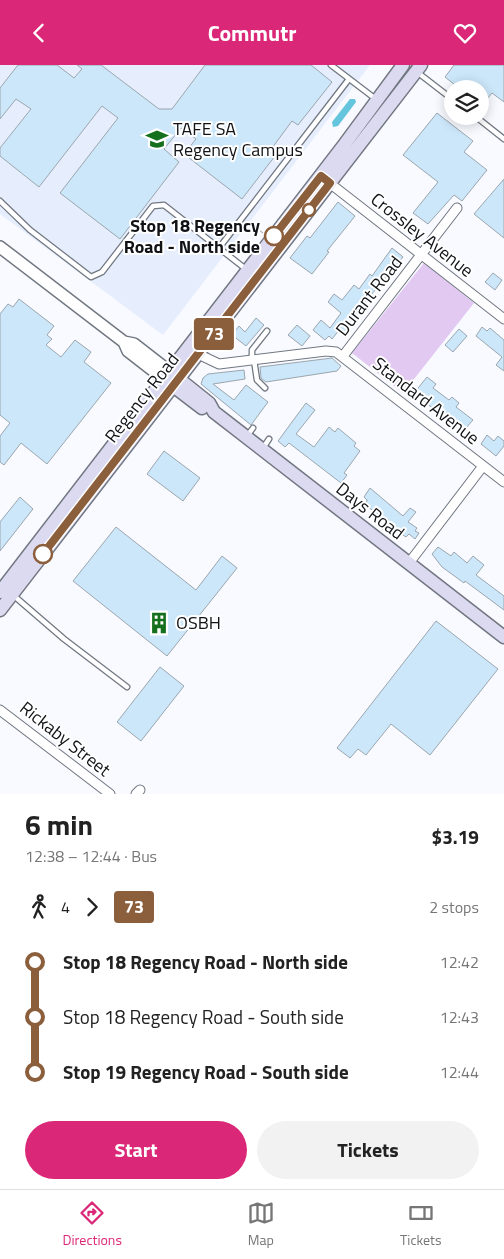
<!DOCTYPE html>
<html lang="en">
<head>
<meta charset="utf-8">
<style>
	:root { --surface:#fff; --page:#f2f2f2; --text:#222; --muted:#767676; --line:#e0e0e0; --accent:#db2777 }
	body { margin:0; font-family:"Titillium Web",sans-serif; background:var(--page); color:var(--text); height:100vh; display:flex; flex-direction:column; font-size:19px; white-space:nowrap }
	* { box-sizing:border-box; margin:0 }
	p { font-size:16px; color:var(--muted) }
	.icon { flex:none; width:28px; height:28px; fill:none; stroke:currentColor; stroke-width:2; stroke-linecap:round; stroke-linejoin:round }
	.map { position:relative; height:729px; overflow:hidden }
	.sheet { display:flex; flex-direction:column; background:var(--surface); flex:1 }
	.sheet>* { flex:none }
	.badge { padding:0 10px; border-radius:4px; font-size:18px; line-height:32px }
	.fabs { position:absolute; left:444px; top:15px; display:grid; gap:10px }
	.fabs a { display:grid; place-items:center; width:45px; height:45px; border-radius:50%; background:var(--surface); box-shadow:0 2px 12px #0003; font-size:25px }
	.map>.badge { position:absolute; translate:-50% -50%; box-shadow:0 0 0 2px #fff }
	.legs { display:flex; align-items:center; gap:8px; height:55px; padding:0 25px; font-size:16px }
	.legs p { margin-inline-start:auto }
	.headline { display:flex; align-items:center; justify-content:space-between; height:85px; padding:0 25px }
	h1 { font-size:28px; font-weight:700; line-height:38px }
	.cta { display:flex; gap:10px; margin-top:auto; padding:10px 25px }
	.cta a { flex:1; height:58px; border-radius:30px; background:var(--accent); color:#fff; font-size:20px; font-weight:700; line-height:58px; text-align:center }
	.cta a+a { background:var(--page); color:var(--text) }
	ul { padding:0 25px; list-style:none }
	li { display:flex; align-items:center; gap:18px; height:55px; font-size:19px }
	li i { display:grid; place-items:center; width:8px; height:100%; margin:0 6px; background:currentColor }
	li i::after { content:''; width:12px; height:12px; margin:-6px; border:4px solid; border-radius:50%; background:var(--surface) }
	li p { margin-inline-start:auto }
	li:first-child i { background:linear-gradient(#0000 50%,currentColor 0) }
	li:last-child i { background:linear-gradient(currentColor 50%,#0000 0) }
	header { display:flex; justify-content:space-between; align-items:center; height:65px; padding:0 25px; background:var(--accent); color:#fff; font-size:22px; font-weight:700 }
	.tab-bar { display:flex; justify-content:space-around; align-items:center; height:70px; border-top:1px solid var(--line); background:var(--surface); font-size:14px; color:var(--muted) }
	.tab-bar a { display:grid; justify-items:center; gap:2px }
	.tab-bar .active { color:var(--accent) }
	.map>svg:first-child { display:block }
</style>
</head>
<body>
<header><svg class="icon" aria-label="back" viewBox="0 0 24 24"><path d="M15 5l-7 7 7 7"/></svg>Commutr<svg class="icon" aria-label="heart" viewBox="0 0 24 24"><path d="M12 20l-8-8c-3-5 5-10 8-4 3-6 11-1 8 4z"/></svg></header>
<div class="map">
<svg width="504" height="729" viewBox="0 0 504 729">
	<rect width="100%" height="100%" fill="#f8faff"/>
	<!-- built -->
	<path fill="#e6eefd" d="M0 0H370L163 270 0 149Z"/>
	<!-- green -->
	<path fill="#e2c9f2" d="M424 198 474 238 403 328 352 288Z"/>
	<!-- water -->
	<path fill="#65c5dd" d="M350 34H355L356 37 338 61 333 62 332 57Z"/>
	<!-- building -->
	<path fill="#cce7fa" stroke="#9ba6ae" d="M18 0H57L74 13 82 4 77 0H101L159 44H172L205 0H311L332 17 298 60 292 56 269 87 275 91 242 134 184 89 196 74 181 63 164 84 179 97 120 174 60 128 118 53 102 41 39 122 0 91V83L31 44 16 34 0 54V23Z
		M454 0H504V37L492 28 480 43V24H460L445 12Z
		M437 48 473 76 464 87 487 105 462 136 454 130 428 159 413 148 438 117 403 90Z
		M504 114V173L474 149Z
		M338 137 355 151 327 186 329 187 312 209 290 193 307 171 310 173Z
		M392 183 403 192 360 243 362 244 346 269 340 264 332 274 329 271 325 275 313 265 321 255 330 263 341 248 328 237 334 229 342 235 354 220 359 224 370 209 372 211Z
		M493 208 502 215 495 225 485 217Z
		M19 234 54 261 47 270 52 274 46 280 61 292 75 275 91 287 84 297 111 318 47 399 21 378 4 400 0 397V371L10 358 0 350V249L8 239 13 242Z
		M256 253 264 260 246 281 232 270 239 261 245 267Z
		M297 260 310 271 302 281 288 270Z
		M482 262 487 266 490 263 504 275V306L496 300 502 292 476 271Z
		M459 264 467 271 453 287 445 280Z
		M332 293 341 301 337 306 266 317 261 313 260 302Z
		M244 305 245 314 213 319 234 335 246 320 268 337 251 360 201 319 203 313 208 309Z
		M427 312 436 319 433 323 449 335 452 332 459 338 456 342 473 355 465 364 449 351 446 354 414 328Z
		M306 338 315 345 296 369 314 382 329 362 335 367 338 363 356 378 354 381 360 386 344 408 347 410 341 418 289 378 285 382 278 376Z
		M487 370 494 376 498 371 504 376V381L496 391 481 379Z
		M164 386 200 413 183 436 147 409Z
		M370 423 403 451 410 443 416 447 408 457 417 463 415 466 419 468 415 474 409 469 406 472 397 466 393 472 381 463 388 455 366 441 367 435 364 432Z
		M20 432 33 444 0 486V457Z
		M116 462 196 525 222 491 237 503 167 591 73 516Z
		M438 482 451 491 454 487 467 498 473 491 484 500 476 510 504 531V545L465 516 464 518 442 502 432 489Z
		M436 556 498 604 430 690 391 659 366 690 358 684 350 693 337 683Z
		M160 602 184 621 141 676 117 657Z"/>
	<g fill="none" stroke-linecap="round" stroke-linejoin="round">
		<!-- service casing -->
		<g stroke="#717781" stroke-width="7">
			<path id="service" d="M331 0 377 35
				M417 7 452 34
				M475 51 504 74
				M0 136 30 165 91 212 102 207 153 141 164 140 247 205
				M219 183 349 14
				M252 295V285L267 266
				M254 295 257 315 265 323
				M247 371 253 363
				M263 383 269 374
				M13 530 64 574 127 622"/>
		</g>
		<!-- minor casing -->
		<g stroke="#717781" stroke-width="11">
			<path id="minor" d="M327 116 504 254
				M198 289 219 299 326 286 336 287 504 417
				M343 291 457 143
				M409 498 483 401
				M0 645 110 729
				M136 729 140 725"/>
		</g>
		<!-- tertiary casing -->
		<g stroke="#717781" stroke-width="14">
			<path id="tertiary" d="M0 182 124 277 128 286 164 314
				M124 277 134 279 170 307"/>
		</g>
		<!-- secondary casing -->
		<g stroke="#717781" stroke-width="15">
			<path id="secondary" d="M174 310 209 338 214 347 504 572
				M168 317 202 343
				M0 527 344 80 403 0
				M0 545 421 0"/>
		</g>
		<!-- path -->
		<path stroke="#9ea0a5" stroke-width="1" stroke-dasharray="4 4" stroke-linecap="butt" d="M247 156 263 168"/>
		<!-- service -->
		<use href="#service" stroke="#fff" stroke-width="4.5"/>
		<!-- minor -->
		<use href="#minor" stroke="#fff" stroke-width="9"/>
		<!-- tertiary -->
		<use href="#tertiary" stroke="#fff" stroke-width="11"/>
		<!-- secondary -->
		<use href="#secondary" stroke="#dcdaf0" stroke-width="12"/>
	</g>
	<g fill="none" stroke-linecap="round" stroke-linejoin="round">
		<!-- line-1 casing -->
		<g stroke="#fff" stroke-width="11">
			<path id="line-1" d="M43 489 330 118 321 111 274 171"/>
		</g>
		<!-- line-1 -->
		<use href="#line-1" stroke="#8b5e3c" stroke-width="8"/>
	</g>
	<!-- icons -->
	<defs>
		<g id="university-bare" transform="scale(1.725)"><path d="M0-5L7-2L0 1L-7-2ZM-4 1L0 2.5L4 1V4Q0 6-4 4Z" fill="#15701d" stroke="#fff" stroke-width="2.5" paint-order="stroke"/></g>
		<g id="building-bare" transform="scale(1.725)"><path d="M-4-6H4V6H1V3H-1V6H-4ZM-2.5-4.3h1.7v1.8h-1.7ZM.8-4.3h1.7v1.8H.8ZM-2.5-1h1.7V.8h-1.7ZM.8-1h1.7V.8H.8Z" fill="#15701d" stroke="#fff" stroke-width="2.5" paint-order="stroke"/></g>
	</defs>
	<g fill-rule="evenodd">
		<use href="#university-bare" x="157" y="74"/>
		<use href="#building-bare" x="159" y="558"/>
	</g>
	<!-- markers -->
	<g fill="#fff" stroke="#8b5e3c" stroke-width="2.5">
		<circle cx="309" cy="145" r="6"/>
		<circle cx="274" cy="171" r="9"/>
		<circle cx="43" cy="489" r="9"/>
	</g>
	<g text-anchor="middle" stroke-width="4" stroke-linejoin="round" paint-order="stroke">
		<!-- poi labels -->
		<g font-size="18" fill="#101216" stroke="#fff" text-anchor="start">
			<text x="173" y="70">TAFE SA<tspan x="173" dy="21">Regency Campus</tspan></text>
			<text x="176" y="564">OSBH</text>
		</g>
		<!-- stop labels -->
		<g font-size="18" font-weight="bold" fill="#101216" stroke="#fff" text-anchor="end">
			<text x="260" y="167">Stop 18 Regency<tspan x="260" dy="21">Road - North side</tspan></text>
		</g>
		<!-- street labels -->
		<g font-size="18" fill="#101216" stroke="#fff">
			<text transform="translate(422 170) rotate(38)" y="6">Crossley Avenue</text>
			<text transform="translate(369 231) rotate(-52)" y="6">Durant Road</text>
			<text transform="translate(142 333) rotate(-52)" y="6">Regency Road</text>
			<text transform="translate(426 336) rotate(38)" y="6">Standard Avenue</text>
			<text transform="translate(370 446) rotate(38)" y="6">Days Road</text>
			<text transform="translate(65 674) rotate(38)" y="6">Rickaby Street</text>
		</g>
	</g>
</svg>
<div class="fabs">
<a><svg class="icon" aria-label="layers" viewBox="0 0 24 24"><path d="M12 4l9 5-9 5-9-5zM3 14l9 5 9-5"/></svg></a>
</div>
<b class="badge" style="left:214px;top:269px;background:#8b5e3c;color:#fff">73</b>
</div>
<section class="sheet">
<div class="headline"><div><h1>6 min</h1><p>12:38 – 12:44 · Bus</p></div><b>$3.19</b></div>
<div class="legs"><svg class="icon" aria-label="walk" viewBox="0 0 24 24"><circle cx="13" cy="4" r="2"/><path d="M13 8l-2 6 4 7M11 14l-3 7M7 12l3-4h3l4 4"/></svg>4<svg class="icon" aria-label="forward" viewBox="0 0 24 24"><path d="M9 5l7 7-7 7"/></svg><b class="badge" style="background:#8b5e3c;color:#fff">73</b><p>2 stops</p></div>
<ul>
<li><i style="color:#8b5e3c"></i><b>Stop 18 Regency Road - North side</b><p>12:42</p></li>
<li><i style="color:#8b5e3c"></i><span>Stop 18 Regency Road - South side</span><p>12:43</p></li>
<li><i style="color:#8b5e3c"></i><b>Stop 19 Regency Road - South side</b><p>12:44</p></li>
</ul>
<div class="cta"><a>Start</a><a>Tickets</a></div>
</section>
<nav class="tab-bar">
<a class="active"><svg class="icon" aria-label="directions" viewBox="0 0 24 24"><path d="M12 3l9 9-9 9-9-9zM9 14v-3h6M13 9l2 2-2 2"/></svg>Directions</a>
<a><svg class="icon" aria-label="map" viewBox="0 0 24 24"><path d="M3 6l6-2 6 2 6-2v14l-6 2-6-2-6 2zM9 4v14M15 6v14"/></svg>Map</a>
<a><svg class="icon" aria-label="tickets" viewBox="0 0 24 24"><path d="M3 7h18v10H3zM15 7v10"/></svg>Tickets</a>
</nav>
</body>
</html>
